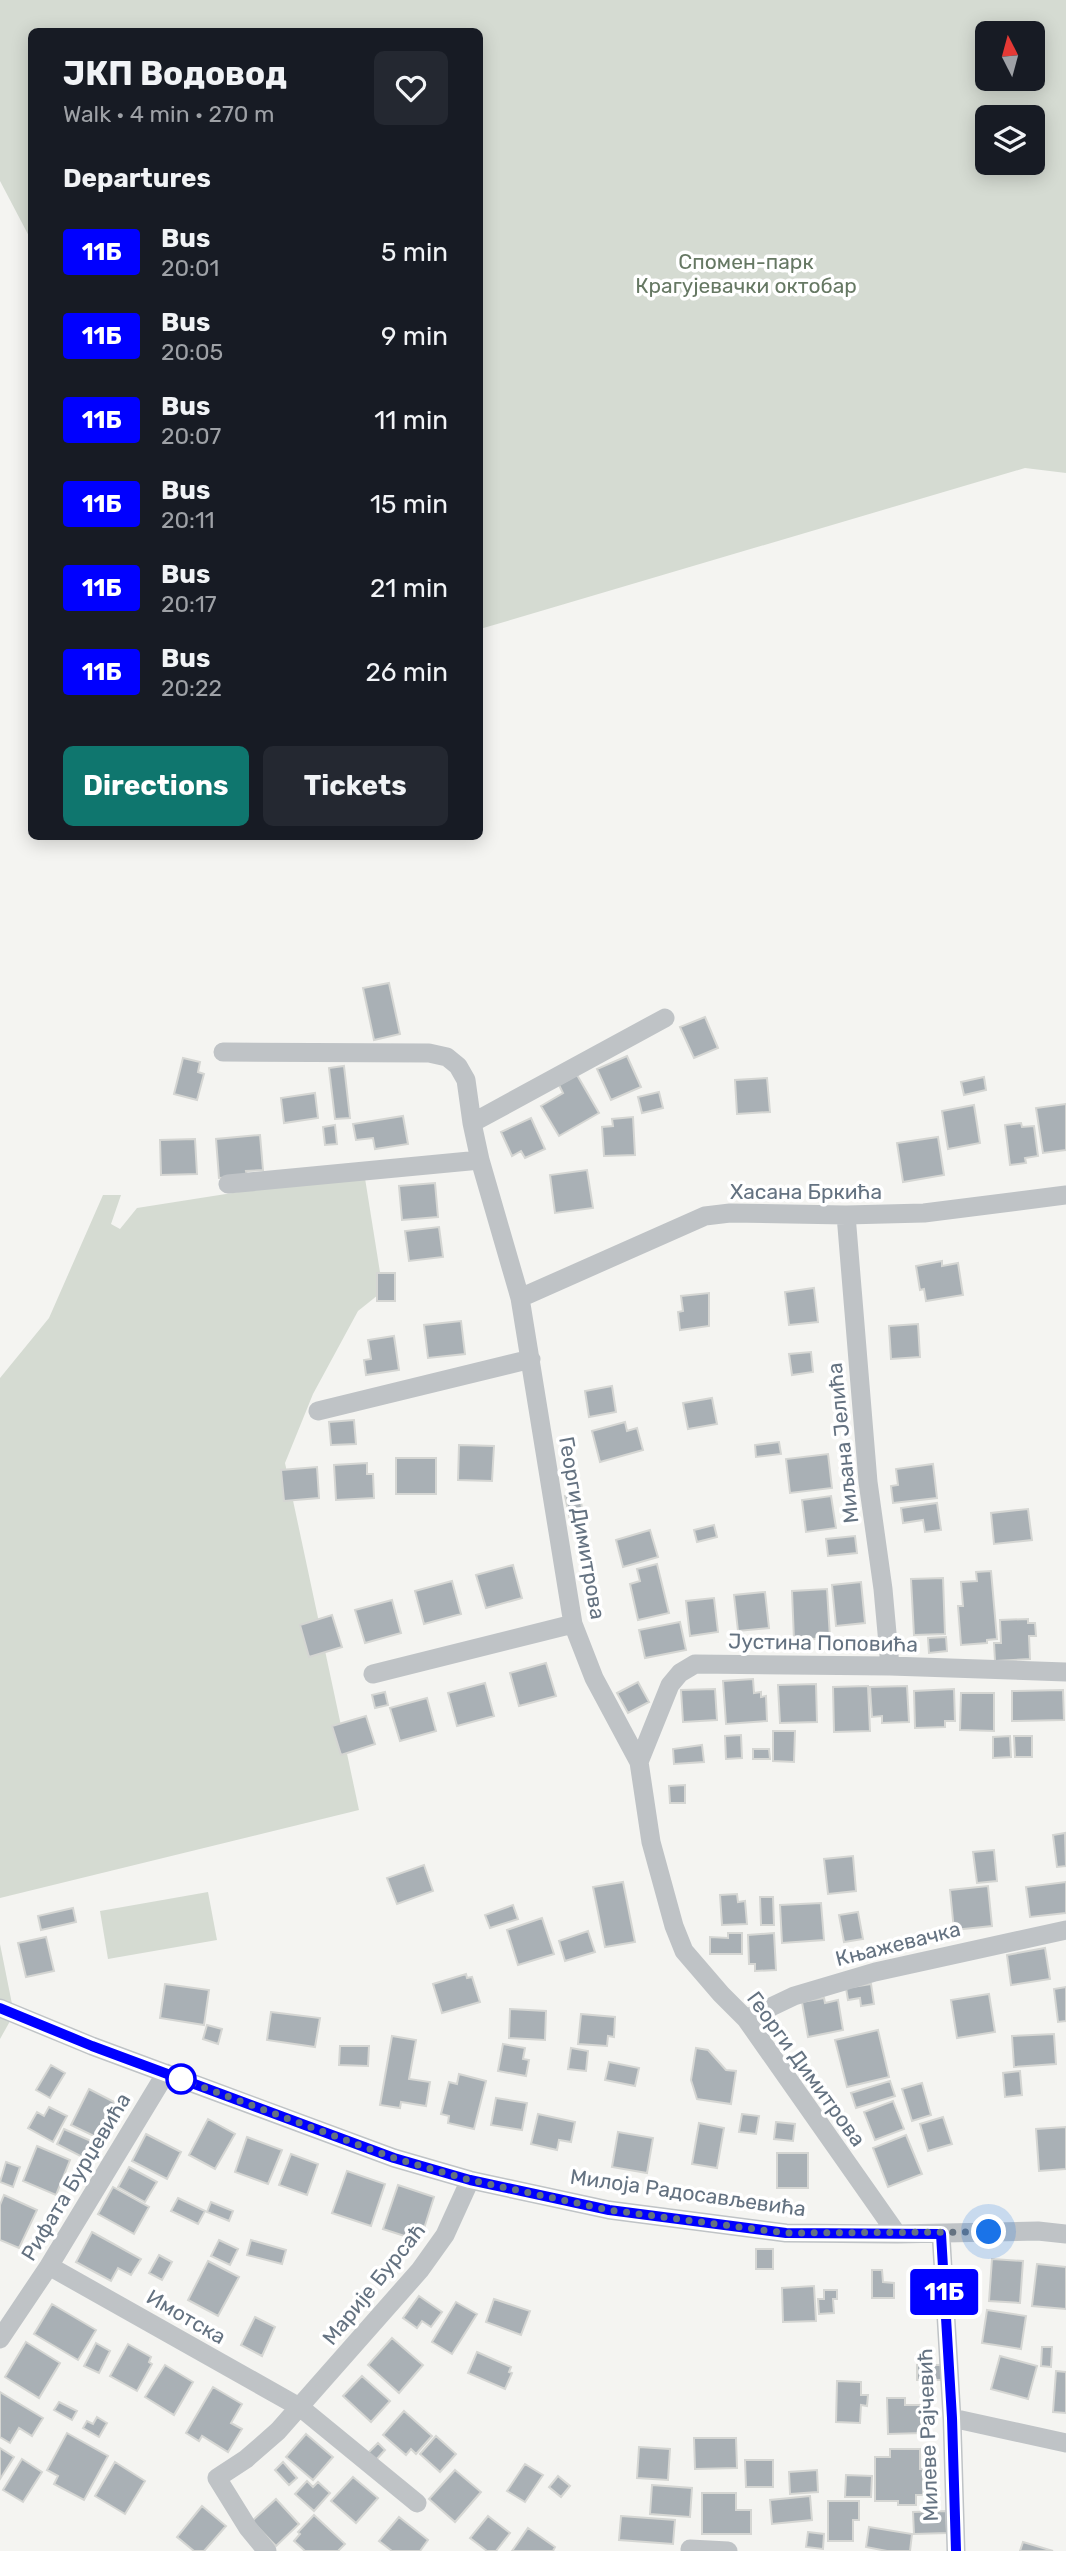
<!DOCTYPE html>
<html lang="en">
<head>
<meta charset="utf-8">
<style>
	:root { --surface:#171b24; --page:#242831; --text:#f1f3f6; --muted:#9ea1a6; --accent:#0f766e }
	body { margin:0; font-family:Rubik,sans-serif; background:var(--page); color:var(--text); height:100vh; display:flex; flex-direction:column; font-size:26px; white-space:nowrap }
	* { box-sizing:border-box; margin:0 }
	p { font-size:23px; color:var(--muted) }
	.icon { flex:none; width:38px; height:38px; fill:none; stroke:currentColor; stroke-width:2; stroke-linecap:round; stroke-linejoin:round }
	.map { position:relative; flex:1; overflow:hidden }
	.drawer { position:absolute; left:28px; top:28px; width:455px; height:812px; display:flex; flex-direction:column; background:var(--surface); border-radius:10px; box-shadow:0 4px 18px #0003 }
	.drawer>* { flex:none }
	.badge { padding:0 14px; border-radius:5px; font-size:24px; line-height:46px }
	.needle { width:46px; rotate:354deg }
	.fabs { position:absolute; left:975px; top:21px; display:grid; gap:14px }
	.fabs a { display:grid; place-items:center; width:70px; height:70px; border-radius:10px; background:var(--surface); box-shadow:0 4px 18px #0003; font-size:35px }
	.you { position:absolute; width:35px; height:35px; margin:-18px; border:5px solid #fff; border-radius:50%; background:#1a73e8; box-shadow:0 0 0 10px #1a73e833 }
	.map>.badge { position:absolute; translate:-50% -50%; box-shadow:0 0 0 4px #fff }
	h2 { padding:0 35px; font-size:26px; line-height:63px }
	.round { display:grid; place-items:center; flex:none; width:74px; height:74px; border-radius:10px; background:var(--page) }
	.summary { display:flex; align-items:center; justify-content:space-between; height:119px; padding:0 35px }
	h1 { font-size:33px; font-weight:700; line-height:52px }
	.cta { display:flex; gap:14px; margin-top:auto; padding:14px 35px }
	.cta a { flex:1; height:80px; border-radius:10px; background:var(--accent); color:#fff; font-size:28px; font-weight:700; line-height:80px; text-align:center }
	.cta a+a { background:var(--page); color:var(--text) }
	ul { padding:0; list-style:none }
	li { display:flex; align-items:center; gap:21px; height:84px; padding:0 35px }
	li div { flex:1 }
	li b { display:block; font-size:26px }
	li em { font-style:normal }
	li .badge { min-width:77px; font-weight:700; text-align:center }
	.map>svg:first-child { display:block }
</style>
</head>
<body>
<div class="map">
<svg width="1066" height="2551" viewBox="0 0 1066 2551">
	<rect width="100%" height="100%" fill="#f4f4f1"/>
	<!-- green -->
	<path fill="#d5dbd2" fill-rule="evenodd" d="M0 0H1066V473L1025 468 480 629V32H32L31 240 0 181ZM987 33H1032V79H987ZM987 117H1032V163H987Z
		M364 1172 383 1291 358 1311 313 1394 285 1463 359 1810 0 1898V1378L49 1318 103 1195H121L111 1224 120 1229 137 1208Z
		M208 1892 217 1940 108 1959 100 1911Z
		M0 1944 14 2014 0 2039Z"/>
	<!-- building -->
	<path fill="#a9b0b5" stroke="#d5d6d3" stroke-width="2" d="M389 983 400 1034 374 1040 363 988Z
		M705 1017 718 1048 694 1058 680 1027Z
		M627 1056 641 1087 611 1100 597 1069Z
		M183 1058 200 1062 198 1072 204 1074 197 1100 174 1094Z
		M344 1066 350 1118 335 1119 329 1068Z
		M577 1075 599 1113 559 1136 541 1106 563 1093 559 1085Z
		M984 1077 986 1090 964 1095 961 1082Z
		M767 1078 770 1112 737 1114 735 1080Z
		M659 1092 663 1108 642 1113 638 1097Z
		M315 1093 318 1118 284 1123 281 1098Z
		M1066 1104V1150L1043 1153 1036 1108Z
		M974 1105 980 1143 948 1149 942 1111Z
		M403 1116 408 1144 375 1149 373 1138 356 1140 353 1124Z
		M633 1117 635 1155 604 1156 602 1127 613 1126 612 1119Z
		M531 1118 545 1149 525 1158 521 1151 512 1156 501 1132Z
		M1021 1123 1022 1127 1034 1126 1038 1156 1025 1158 1026 1163 1010 1165 1005 1125Z
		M335 1125 337 1144 325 1145 323 1127Z
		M260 1135 263 1170 246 1171 247 1176 219 1178 216 1139Z
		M938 1137 944 1175 903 1182 897 1143Z
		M195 1139 197 1174 161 1175 160 1140Z
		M587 1170 593 1208 555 1213 550 1175Z
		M435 1183 438 1217 402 1220 399 1186Z
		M439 1227 443 1257 409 1261 405 1231Z
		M942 1261V1266L958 1263 963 1295 926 1301 924 1289 920 1290 916 1266Z
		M377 1273H395V1301H377Z
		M814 1288 818 1322 789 1325 785 1292Z
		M709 1293V1326L680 1330 678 1312 683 1311 681 1296Z
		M461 1321 465 1354 428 1358 424 1325Z
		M918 1324 920 1357 891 1359 889 1326Z
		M394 1336 399 1370 366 1375 364 1360 371 1359 368 1340Z
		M811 1352 813 1372 792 1375 789 1354Z
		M612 1386 616 1412 589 1417 585 1391Z
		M712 1398 717 1424 688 1429 683 1403Z
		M354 1420 356 1444 331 1445 329 1422Z
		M625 1422 627 1431 637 1428 643 1450 600 1462 592 1431Z
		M779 1442 781 1454 756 1457 755 1445Z
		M459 1445 494 1446 492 1481 458 1480Z
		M828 1454 832 1488 790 1493 786 1459Z
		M396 1458H436V1494H396Z
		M367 1463V1474H373L374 1498 336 1500 334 1465Z
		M933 1464 937 1498 893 1503 891 1486 898 1485 896 1469Z
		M317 1467 319 1498 284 1501 281 1470Z
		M579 1493 585 1522 571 1524 565 1496Z
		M831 1496 836 1528 806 1532 802 1500Z
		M937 1503 941 1530 925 1532 923 1520 903 1523 901 1508Z
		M1028 1509 1032 1540 994 1544 991 1513Z
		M714 1525 717 1537 697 1542 694 1530Z
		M650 1530 658 1557 623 1567 616 1540Z
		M855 1536 857 1553 828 1556 826 1539Z
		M657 1564 669 1613 638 1620 630 1584 640 1581 637 1569Z
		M513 1565 522 1598 486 1608 476 1575Z
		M991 1571 997 1639 987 1640V1643L961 1645 958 1606H963L961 1582 977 1581 976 1572Z
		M943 1578 945 1634 914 1635 911 1579Z
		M452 1581 461 1614 424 1624 415 1591Z
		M861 1582 865 1623 836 1626 832 1585Z
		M827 1589 830 1638 794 1640 792 1591Z
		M765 1592 769 1628 738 1631 734 1595Z
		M714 1598 718 1632 690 1636 686 1601Z
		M392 1600 401 1633 365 1643 355 1610Z
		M332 1615 342 1647 309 1657 300 1625Z
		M1028 1619V1623H1035L1036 1636H1029L1030 1659 995 1661 994 1643H1001L1000 1620Z
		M680 1622 686 1650 645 1658 639 1630Z
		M946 1637 947 1651 929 1653 928 1638Z
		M546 1663 556 1696 519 1706 510 1673Z
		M753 1679 754 1693 761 1692V1697L766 1696 767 1721 726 1724 723 1681Z
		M638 1682 649 1702 628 1713 617 1693Z
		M485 1683 494 1716 457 1726 448 1693Z
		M816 1684 817 1722 780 1723 778 1685Z
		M868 1686 870 1731 834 1732 833 1687Z
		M907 1686 909 1722 882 1723V1716L872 1717 870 1687Z
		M715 1689 717 1720 683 1722 681 1690Z
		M954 1689 955 1721H945V1727L915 1728 914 1691Z
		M1063 1690 1064 1720 1012 1721V1691Z
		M385 1692 388 1705 375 1708 372 1695Z
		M961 1693H994V1731L960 1730Z
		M427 1698 436 1731 400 1741 390 1708Z
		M366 1716 375 1744 341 1755 332 1726Z
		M773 1731H795L794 1762 773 1761Z
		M741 1735 742 1758 726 1759 725 1736Z
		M1010 1736 1011 1757 993 1758V1737Z
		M1014 1736H1032V1757H1015Z
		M702 1745 704 1762 674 1764 673 1749Z
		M753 1749H769L770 1759H753Z
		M685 1785V1803H670L669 1786Z
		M1065 1833 1066 1866 1057 1867 1053 1835Z
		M994 1850 997 1881 977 1883 973 1852Z
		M853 1856 856 1891 828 1894 824 1859Z
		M424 1865 433 1891 397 1904 387 1878Z
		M623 1882 635 1942 605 1947 593 1887Z
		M1066 1882V1913L1030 1917 1026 1887Z
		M988 1886 992 1926 954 1930 950 1890Z
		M737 1894 738 1902 745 1901 747 1924 722 1925 720 1895Z
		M760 1897H773L774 1925H761Z
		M821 1903 824 1940 782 1943 780 1905Z
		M513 1905 518 1919 490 1928 485 1915Z
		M73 1908 76 1922 41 1930 38 1916Z
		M858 1912 863 1939 844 1942 839 1915Z
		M542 1918 554 1954 518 1965 507 1930Z
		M588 1931 595 1952 565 1961 559 1941Z
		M728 1933H742V1954H710V1937L728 1938Z
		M774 1933 776 1970 755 1971V1964H749L748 1935Z
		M46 1937 54 1971 26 1977 18 1943Z
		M1045 1948 1050 1979 1011 1985 1007 1955Z
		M466 1974 467 1978 472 1977 480 2002 442 2013 433 1984Z
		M165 1984 209 1990 204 2025 160 2018Z
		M871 1984 874 2004 861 2006 860 1998 848 2000 846 1988Z
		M1066 1987V2021L1058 2022 1054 1989Z
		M989 1994 995 2032 957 2038 951 2000Z
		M824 1998 825 2003 838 2000 843 2030 808 2037 802 2002Z
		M510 2009 546 2011 545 2040 509 2038Z
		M271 2012 320 2018 315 2047 267 2040Z
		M581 2014 615 2017 614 2037 608 2036 607 2046 578 2044Z
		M207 2025 222 2029 218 2044 203 2039Z
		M878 2030 889 2077 847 2087 835 2040Z
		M1054 2034 1056 2064 1014 2067 1012 2036Z
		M392 2036 416 2040 409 2079 430 2082 426 2106 401 2102 400 2108 380 2105Z
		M503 2044 525 2048 523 2059 529 2060 526 2076 498 2071Z
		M340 2046H369L368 2066 339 2065Z
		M571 2048 588 2051 586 2071 568 2069Z
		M696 2048 708 2050 726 2070 736 2071 731 2104 697 2099 691 2080Z
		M609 2062 639 2068 635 2086 605 2080Z
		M51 2065 65 2073 50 2098 36 2090Z
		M1020 2071 1022 2095 1005 2097 1003 2073Z
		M459 2074 486 2081 474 2129 448 2123 449 2116 441 2114 449 2082 457 2084Z
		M890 2081 895 2096 856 2108 851 2093Z
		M922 2083 931 2115 912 2121 902 2089Z
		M89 2089 116 2103 98 2138 71 2125Z
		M496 2098 527 2103 522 2130 491 2125Z
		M893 2101 904 2129 875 2140 864 2112Z
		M49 2107 67 2116 53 2142 28 2128 37 2112 44 2116Z
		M538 2114 575 2122 571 2142 559 2140 557 2150 531 2144Z
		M742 2114 759 2116 756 2134 739 2132Z
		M943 2117 952 2144 928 2151 920 2124Z
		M208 2119 235 2134 215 2169 189 2155Z
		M776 2122 795 2124 793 2141 774 2139Z
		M699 2123 724 2128 717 2168 692 2164Z
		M1066 2127V2169L1039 2171 1036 2129Z
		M64 2129 100 2145 92 2162 57 2144Z
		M618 2132 653 2138 647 2173 612 2167Z
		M146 2134 181 2152 167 2179 132 2161Z
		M906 2135 922 2174 888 2187 873 2148Z
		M247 2137 282 2150 268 2184 235 2172Z
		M37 2146 70 2160 56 2195 23 2181Z
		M777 2153H808V2188H777Z
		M291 2154 318 2164 307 2195 279 2185Z
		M6 2162 20 2167 13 2187 0 2182Z
		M129 2167 157 2182 145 2202 118 2187Z
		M347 2171 385 2184 371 2226 332 2213Z
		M398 2185 434 2197 420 2241 383 2229Z
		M113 2187 149 2207 134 2234 98 2214Z
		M4 2195 37 2210 19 2248 0 2240V2205Z
		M178 2198 205 2211 198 2224 171 2211Z
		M211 2202 233 2211 229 2221 207 2212Z
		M92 2232 141 2259 131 2275 118 2268 111 2281 76 2262Z
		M219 2240 238 2249 230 2265 211 2256Z
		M251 2240 286 2250 282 2264 247 2255Z
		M756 2249H773V2269H756Z
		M159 2255 172 2262 162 2280 149 2273Z
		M992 2259 1023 2261 1020 2303 989 2301Z
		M208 2261 239 2277 218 2316 188 2300Z
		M1037 2264 1066 2267V2309L1032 2306Z
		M872 2270H882L883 2282 894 2283V2298H872Z
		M814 2286 816 2321 783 2322 782 2288Z
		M968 2289 981 2290 979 2309 967 2308Z
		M824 2290H837V2299H833L834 2313 819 2314 818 2299H824Z
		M419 2296 442 2312 431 2327 422 2321 417 2328 403 2318Z
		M494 2299 530 2311 521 2335 486 2322Z
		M456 2302 477 2314 452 2354 432 2342Z
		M52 2304 96 2330 78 2360 34 2334Z
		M987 2310 1026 2316 1021 2349 982 2343Z
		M255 2317 275 2327 262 2356 241 2345Z
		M392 2338 423 2365 399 2393 368 2365Z
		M26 2342 60 2363 39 2398 5 2377Z
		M96 2343 110 2351 99 2373 84 2366Z
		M128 2344 151 2357 149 2362 152 2364 137 2391 110 2376Z
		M1042 2347H1052L1051 2367 1041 2366Z
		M477 2352 511 2367 509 2372 512 2373 505 2389 468 2373Z
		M1000 2356 1037 2366 1028 2399 991 2389Z
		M165 2365 193 2382 174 2415 145 2397Z
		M917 2365H942V2380H917Z
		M1056 2371 1066 2372V2413L1053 2412Z
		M362 2376 390 2401 371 2422 343 2396Z
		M837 2381 861 2382V2395H868L867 2406 861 2405 860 2423 836 2422Z
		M213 2387 242 2404 231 2423 242 2429 228 2452 202 2436 199 2441 186 2433Z
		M0 2392 43 2418 32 2436 19 2428 10 2443 0 2437Z
		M887 2398H905V2405H925V2427H923V2433L888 2434Z
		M59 2402 77 2411 72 2420 54 2410Z
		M404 2411 432 2436 416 2454 411 2449 406 2455 383 2435Z
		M97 2417 107 2423 99 2437 83 2428 87 2421 93 2424Z
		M67 2433 108 2456 84 2500 54 2484 58 2476 47 2470Z
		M306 2434 333 2457 313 2480 286 2457Z
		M436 2436 456 2454 440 2472 420 2454Z
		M694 2438H736L737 2468 695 2469Z
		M378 2443 385 2450 375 2461 367 2454Z
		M639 2447 670 2449 668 2480 637 2478Z
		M0 2448 14 2457 0 2479Z
		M890 2449H920V2469H923V2495H916V2505H898V2501H875V2457H890Z
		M22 2459 42 2472 23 2502 3 2490Z
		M745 2460H773V2487H746Z
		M115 2462 145 2481 125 2514 95 2496Z
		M283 2462 297 2478 289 2485 275 2470Z
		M525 2464 543 2475 525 2502 507 2491Z
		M455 2470 481 2492 455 2522 429 2499Z
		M817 2470 818 2492 790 2494 789 2472Z
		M846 2475 872 2476 871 2497H845Z
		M558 2476 570 2486 561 2497 549 2487Z
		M353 2477 378 2498 356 2523 331 2501Z
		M307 2481 313 2487 318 2482 330 2493 314 2511 295 2494Z
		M652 2485 692 2488 690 2517 650 2514Z
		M702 2493H736V2510H751V2534H702Z
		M810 2496 812 2520 772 2524 770 2500Z
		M276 2499 299 2524 276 2546 252 2521Z
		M828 2501H859V2520H853V2541H828Z
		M202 2506 226 2526 204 2551H194L177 2537Z
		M946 2511 947 2533 914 2534 913 2512Z
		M314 2515 345 2544 338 2551H305L294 2541 300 2534 298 2532Z
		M488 2516 510 2533 496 2551H487L470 2538Z
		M621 2516 675 2520 673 2544 619 2540Z
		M399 2517 428 2540 420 2551H392L379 2541Z
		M869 2527 912 2534 910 2551H887L866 2547Z
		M528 2528 555 2547 553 2551H512Z
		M808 2532 824 2534 823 2549 806 2547Z
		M1023 2542 1053 2551H1020Z"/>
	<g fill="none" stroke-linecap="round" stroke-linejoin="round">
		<!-- street -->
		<path stroke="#bfc3c6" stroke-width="19" d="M223 1052 429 1053 447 1057 458 1066 466 1080 472 1123 480 1160 520 1298 573 1624 594 1678 639 1762 651 1842 674 1926 684 1951 721 1994 746 2019 897 2234
			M472 1123 665 1018
			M228 1184 480 1160
			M846 1215 868 1482 883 1589 890 1666
			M520 1298 705 1216 730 1213 846 1215 924 1213 1066 1195
			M318 1411 531 1359
			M373 1674 573 1624
			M639 1762 670 1685 680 1673 695 1664 890 1666 1066 1672
			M0 2008 92 2046 394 2158 470 2180 609 2210 786 2233 897 2234 1038 2231 1066 2234
			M746 2019 794 1996 875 1972 1066 1930
			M941 2234 952 2418 956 2551
			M49 2266 301 2408 417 2503
			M0 2339 49 2266 166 2073
			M952 2418 1066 2443
			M690 2549 728 2551
			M267 2551 248 2528 217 2478 246 2459 278 2431 420 2270 445 2235 470 2180"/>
	</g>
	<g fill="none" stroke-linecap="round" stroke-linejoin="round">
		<!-- line casing -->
		<g stroke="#fff" stroke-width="16">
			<path id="line" d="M0 2008 92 2046 394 2158 470 2180 609 2210 786 2233 941 2234 952 2418 956 2551"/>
		</g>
		<!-- line -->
		<use href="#line" stroke="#00f" stroke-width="10"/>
		<!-- walk -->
		<path stroke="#647281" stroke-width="7" stroke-dasharray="0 12.6" d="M181 2079 394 2158 470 2180 609 2210 786 2233 989 2232"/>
	</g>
	<!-- markers -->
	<circle fill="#fff" stroke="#00f" stroke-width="3.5" cx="181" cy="2079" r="14"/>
	<g text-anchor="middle" stroke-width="7" stroke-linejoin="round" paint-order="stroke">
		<!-- park labels -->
		<g font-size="21" fill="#667863" stroke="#fff">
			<text x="746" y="269">Спомен-парк<tspan x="746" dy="24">Крагујевачки октобар</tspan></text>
		</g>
		<!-- street labels -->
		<g font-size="21" fill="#647281" stroke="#fff">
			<text x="806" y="1199">Хасана Бркића</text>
			<text transform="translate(843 1443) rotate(-96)" y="7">Миљана Јелића</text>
			<text transform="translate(582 1528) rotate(80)" y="7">Георги Димитрова</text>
			<text transform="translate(823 1643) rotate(1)" y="7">Јустина Поповића</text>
			<text transform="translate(898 1944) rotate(-14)" y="7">Књажевачка</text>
			<text transform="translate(806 2069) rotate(54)" y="7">Георги Димитрова</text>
			<text transform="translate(76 2177) rotate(-59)" y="7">Рифата Бурџевића</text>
			<text transform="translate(688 2193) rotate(8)" y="7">Милоја Радосављевића</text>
			<text transform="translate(374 2284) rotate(-51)" y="7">Марије Бурсаћ</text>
			<text transform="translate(186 2317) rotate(30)" y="7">Имотска</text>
			<text transform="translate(928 2435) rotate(-92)" y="7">Милеве Рајчевић</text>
		</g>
	</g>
</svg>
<div class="fabs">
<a><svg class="needle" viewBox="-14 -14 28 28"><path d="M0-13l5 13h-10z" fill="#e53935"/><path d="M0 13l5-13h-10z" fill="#9ea1a6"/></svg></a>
<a><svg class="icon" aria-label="layers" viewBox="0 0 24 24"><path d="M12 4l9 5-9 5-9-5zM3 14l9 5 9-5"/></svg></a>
</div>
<div class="you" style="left:989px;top:2232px"></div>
<b class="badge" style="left:944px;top:2292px;background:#00f;color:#fff">11Б</b>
<section class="drawer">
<div class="summary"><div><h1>ЈКП Водовод</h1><p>Walk · 4 min · 270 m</p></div><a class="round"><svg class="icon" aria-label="heart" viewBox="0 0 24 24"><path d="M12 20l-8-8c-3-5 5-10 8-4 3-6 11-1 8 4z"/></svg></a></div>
<h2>Departures</h2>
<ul>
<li><span class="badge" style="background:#00f;color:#fff">11Б</span><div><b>Bus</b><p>20:01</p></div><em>5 min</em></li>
<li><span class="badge" style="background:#00f;color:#fff">11Б</span><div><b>Bus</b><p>20:05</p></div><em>9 min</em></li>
<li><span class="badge" style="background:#00f;color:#fff">11Б</span><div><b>Bus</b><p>20:07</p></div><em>11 min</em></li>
<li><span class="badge" style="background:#00f;color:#fff">11Б</span><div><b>Bus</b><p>20:11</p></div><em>15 min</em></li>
<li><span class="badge" style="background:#00f;color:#fff">11Б</span><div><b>Bus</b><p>20:17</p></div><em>21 min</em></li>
<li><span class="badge" style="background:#00f;color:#fff">11Б</span><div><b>Bus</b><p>20:22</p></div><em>26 min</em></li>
</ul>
<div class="cta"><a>Directions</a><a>Tickets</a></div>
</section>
</div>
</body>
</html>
